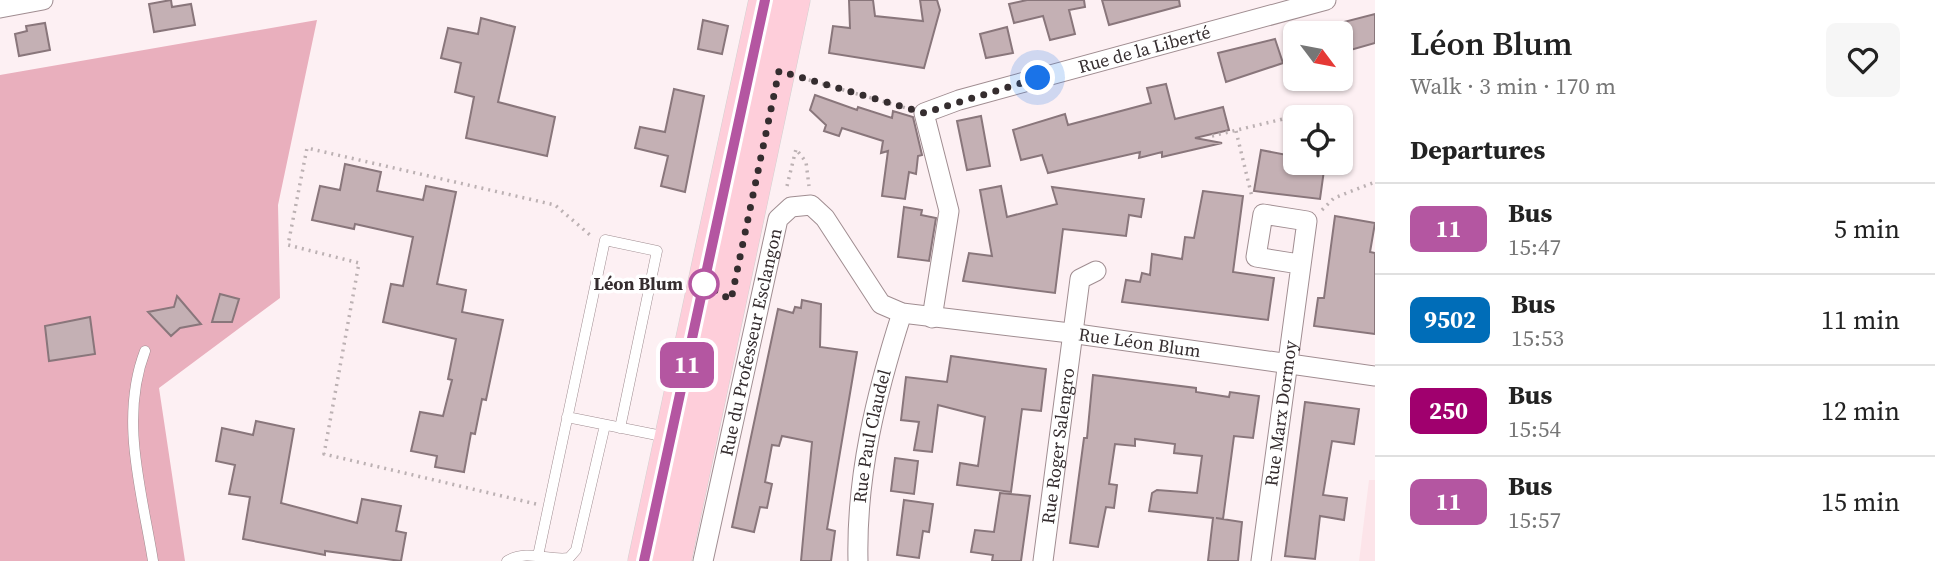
<!DOCTYPE html>
<html lang="en">
<head>
<meta charset="utf-8">
<style>
	:root { --surface:#fff; --page:#f6f6f6; --text:#222; --muted:#767676; --line:#e0e0e0 }
	body { margin:0; font-family:"Source Serif 4",serif; background:var(--page); color:var(--text); height:100vh; display:flex; flex-direction:column; font-size:26px; white-space:nowrap }
	* { box-sizing:border-box; margin:0 }
	p { font-size:23px; color:var(--muted) }
	.icon { flex:none; width:38px; height:38px; fill:none; stroke:currentColor; stroke-width:2; stroke-linecap:round; stroke-linejoin:round }
	.map { position:relative; flex:1; overflow:hidden }
	.sheet { display:flex; flex-direction:column; background:var(--surface); width:560px }
	.sheet>* { flex:none }
	.badge { padding:0 14px; border-radius:10px; font-size:24px; line-height:46px }
	.needle { width:46px; rotate:122deg }
	.tools { position:absolute; left:1283px; top:21px; display:grid; gap:14px }
	.tools a { display:grid; place-items:center; width:70px; height:70px; border-radius:10px; background:var(--surface); box-shadow:0 2px 5px #0004; font-size:35px }
	.you { position:absolute; width:35px; height:35px; margin:-18px; border:5px solid #fff; border-radius:50%; background:#1a73e8; box-shadow:0 0 0 10px #1a73e833 }
	.map>.badge { position:absolute; translate:-50% -50%; box-shadow:0 0 0 4px #fff }
	h2 { padding:0 35px; font-size:26px; line-height:63px }
	.round { display:grid; place-items:center; flex:none; width:74px; height:74px; border-radius:10px; background:var(--page) }
	.headline { display:flex; align-items:center; justify-content:space-between; height:119px; padding:0 35px }
	h1 { font-size:33px; font-weight:600; line-height:52px }
	ul { padding:0; list-style:none }
	li { display:flex; align-items:center; gap:21px; height:91px; padding:0 35px; border-top:2px solid var(--line) }
	li div { flex:1 }
	li b { display:block; font-size:26px }
	li em { font-style:normal }
	li .badge { min-width:77px; font-weight:700; text-align:center }
	main { display:flex; flex:1; min-height:0 }
	.map>svg:first-child { display:block }
</style>
</head>
<body>
<main>
<div class="map">
<svg width="1375" height="561" viewBox="0 0 1375 561">
	<rect width="100%" height="100%" fill="#fdf0f3"/>
	<!-- built -->
	<path fill="#fce4e9" d="M1369 480H1375V561H1359Z"/>
	<!-- green -->
	<path fill="#e9afbd" d="M317 20 278 205 280 298 159 388 185 561H0V75Z"/>
	<!-- building -->
	<path fill="#c4b0b4" stroke="#89767b" stroke-width="2" d="M171 0 172 7 191 4 195 25 154 32 149 4Z
		M849 0H873L875 16 923 21 920 0H937L940 10 924 68 829 53 833 26 850 28Z
		M1027 0H1084L1085 7 1069 10 1075 34 1050 40 1043 16 1014 23 1009 4Z
		M1102 0H1179L1180 6 1109 25Z
		M1375 14V43L1340 53V23Z
		M481 18 515 27 498 102 555 117 547 156 466 138 474 97 455 92 461 63 441 58 448 28 478 34Z
		M703 20 728 26 722 54 698 49Z
		M45 23 50 50 19 56 15 34 27 31 26 26Z
		M1007 27 1013 53 986 58 980 34Z
		M1275 39 1283 63 1226 82 1218 53Z
		M1166 84 1175 119 1223 107 1229 130 1195 138 1222 143 1162 157V152L1139 158 1140 152 1048 173 1042 155 1021 160 1013 130 1065 114 1068 125 1151 103 1147 88Z
		M674 89 704 96 685 192 661 186 668 156 635 148 640 127 665 132Z
		M815 95 857 110 858 107 892 118 893 111 913 117 922 155 918 156 916 174 909 172 905 199 882 196 888 151 881 153 883 141 842 128 839 136 824 131 826 125 810 110Z
		M981 116 990 166 967 170 957 121Z
		M1261 150 1287 155 1286 163H1325L1320 199 1254 191Z
		M345 164 381 172 377 191 423 200 426 186 456 192 437 284 466 290 462 312 503 320 486 400 482 399 475 434 471 433 464 472 435 467 437 456 411 451 420 412 443 416 452 380 448 379 456 339 383 322 391 284 403 286 413 237 355 224 354 229 312 220 320 186 340 190Z
		M1001 186 1007 217 1057 204 1052 187 1144 199 1141 217 1129 215 1126 236 1063 229 1055 293 963 281 969 253 992 256 980 190Z
		M1203 191 1243 196 1233 272 1274 278 1268 320 1122 302 1126 280 1140 282 1142 273 1150 275 1152 254 1182 259 1185 237 1194 238Z
		M904 207 922 210 921 215 936 218 929 261 898 257Z
		M1335 216 1375 223 1370 252 1375 253V334L1314 326 1318 298H1324Z
		M220 294 239 299 232 322H212Z
		M177 296 201 324 180 328 171 336 148 312 174 307Z
		M802 300 821 304 820 347 857 352 827 529 835 531 831 561H801L812 442 782 436 779 446 772 445 765 482 772 484 767 508 760 507 754 532 732 527 778 309 793 313 795 307 801 308Z
		M90 317 95 354 49 361 45 326Z
		M951 356 1046 369 1041 411 1022 409 1011 492 957 485 960 463 978 466 985 417 938 405 932 452 914 450 919 422 901 420 906 377 947 382Z
		M1093 375 1196 388V392L1229 397 1230 392 1259 396 1253 438 1234 436 1223 519 1216 518 1242 522 1238 561H1208L1213 518 1149 511 1152 493 1157 490 1197 493 1202 456 1174 453 1175 444 1135 439V446L1115 444 1109 484 1117 485 1114 508 1106 507 1098 547 1070 543 1084 438H1087Z
		M1305 402 1359 409 1354 444 1332 441 1323 495 1347 498 1344 520 1320 516 1315 559 1285 556Z
		M256 421 294 429 281 503 357 523 362 499 401 506 396 531 406 533 401 561 325 551V555L243 539 250 497 229 494 235 465 216 461 222 428 253 435Z
		M895 458 918 461 914 494 891 491Z
		M1000 493 1030 496 1021 561H992L993 555 971 552 975 530 994 532Z
		M904 500 933 504 929 532 923 531 919 558 897 555Z"/>
	<g fill="none" stroke-linecap="round" stroke-linejoin="round">
		<!-- lane casing -->
		<g stroke="#a08d91" stroke-width="11">
			<path id="lane" d="M145 351C119 419 142 492 153 561
				M567 417 667 437
				M538 556 605 240 657 251 620 428
				M507 561C528 549 547 561 569 558L576 550 605 425"/>
		</g>
		<!-- street casing -->
		<g stroke="#a08d91" stroke-width="21">
			<g id="street">
				<path d="M0 8 43 0"/>
				<path id="s1" d="M932 318 949 211 924 113 959 100 1326 0"/>
				<path id="s2" d="M703 561 778 219 791 207 811 205 825 218 881 304 902 313 1070 333 1375 376"/>
				<path id="s3" d="M858 561C856 476 876 394 902 313"/>
				<path id="s4" d="M1043 561 1080 279 1096 271"/>
				<path id="s5" d="M1261 561 1307 221 1263 214 1256 257 1299 264"/>
			</g>
		</g>
		<!-- primary casing -->
		<g stroke="#d3d1d1" stroke-width="33">
			<path id="primary" d="M644 561 765 0
				M675 561 794 0"/>
		</g>
		<!-- path -->
		<path stroke="#bcb1b3" stroke-width="3.5" stroke-dasharray="2 5" stroke-linecap="butt" d="M802 78 906 108
			M1236 131 1252 197
			M1212 136 1283 119
			M787 186 796 149 806 162 809 186
			M1322 210 1334 198 1375 182
			M536 504 324 454 359 263 288 245 307 148 555 205 590 235"/>
		<!-- lane -->
		<use href="#lane" stroke="#fff" stroke-width="10"/>
		<!-- street -->
		<use href="#street" stroke="#fff" stroke-width="19"/>
		<!-- primary -->
		<use href="#primary" stroke="#feceda" stroke-width="32"/>
	</g>
	<g fill="none" stroke-linecap="round" stroke-linejoin="round">
		<!-- line casing -->
		<g stroke="#fff" stroke-width="16">
			<path id="line" d="M644 561 765 0"/>
		</g>
		<!-- line -->
		<use href="#line" stroke="#b456a1" stroke-width="10"/>
		<!-- walk -->
		<path stroke="#352d2f" stroke-width="7" stroke-dasharray="0 12.6" d="M704 284 731 300 779 71 924 113 1038 78"/>
	</g>
	<!-- markers -->
	<circle fill="#fff" stroke="#b456a1" stroke-width="3.5" cx="704" cy="284" r="14"/>
	<g text-anchor="middle" stroke-width="7" stroke-linejoin="round" paint-order="stroke">
		<!-- street labels -->
		<g font-size="18" fill="#352d2f" stroke="#fff">
			<text dy="6" stroke="none"><textPath href="#s1" startOffset="439">Rue de la Liberté</textPath></text>
			<text dy="6" stroke="none"><textPath href="#s2" startOffset="224">Rue du Professeur Esclangon</textPath></text>
			<text dy="6" stroke="none"><textPath href="#s2" startOffset="772">Rue Léon Blum</textPath></text>
			<text dy="6" stroke="none"><textPath href="#s5" startOffset="149">Rue Marx Dormoy</textPath></text>
			<text dy="6" stroke="none"><textPath href="#s3" startOffset="126">Rue Paul Claudel</textPath></text>
			<text dy="6" stroke="none"><textPath href="#s4" startOffset="116">Rue Roger Salengro</textPath></text>
		</g>
		<!-- stop labels -->
		<g font-size="18" font-weight="bold" fill="#352d2f" stroke="#fff" text-anchor="end">
			<text x="683" y="290">Léon Blum</text>
		</g>
	</g>
</svg>
<div class="tools">
<a><svg class="needle" viewBox="-14 -14 28 28"><path d="M0-13l5 13h-10z" fill="#e53935"/><path d="M0 13l5-13h-10z" fill="#767676"/></svg></a>
<a><svg class="icon" aria-label="locate" viewBox="0 0 24 24"><circle cx="12" cy="12" r="6"/><path d="M12 2v4M12 18v4M2 12h4M18 12h4"/></svg></a>
</div>
<div class="you" style="left:1038px;top:78px"></div>
<b class="badge" style="left:687px;top:365px;background:#b456a1;color:#fff">11</b>
</div>
<section class="sheet">
<div class="headline"><div><h1>Léon Blum</h1><p>Walk · 3 min · 170 m</p></div><a class="round"><svg class="icon" aria-label="heart" viewBox="0 0 24 24"><path d="M12 20l-8-8c-3-5 5-10 8-4 3-6 11-1 8 4z"/></svg></a></div>
<h2>Departures</h2>
<ul>
<li><span class="badge" style="background:#b456a1;color:#fff">11</span><div><b>Bus</b><p>15:47</p></div><em>5 min</em></li>
<li><span class="badge" style="background:#006db8;color:#fff">9502</span><div><b>Bus</b><p>15:53</p></div><em>11 min</em></li>
<li><span class="badge" style="background:#a0006e;color:#fff">250</span><div><b>Bus</b><p>15:54</p></div><em>12 min</em></li>
<li><span class="badge" style="background:#b456a1;color:#fff">11</span><div><b>Bus</b><p>15:57</p></div><em>15 min</em></li>
</ul>
</section>
</main>
</body>
</html>
